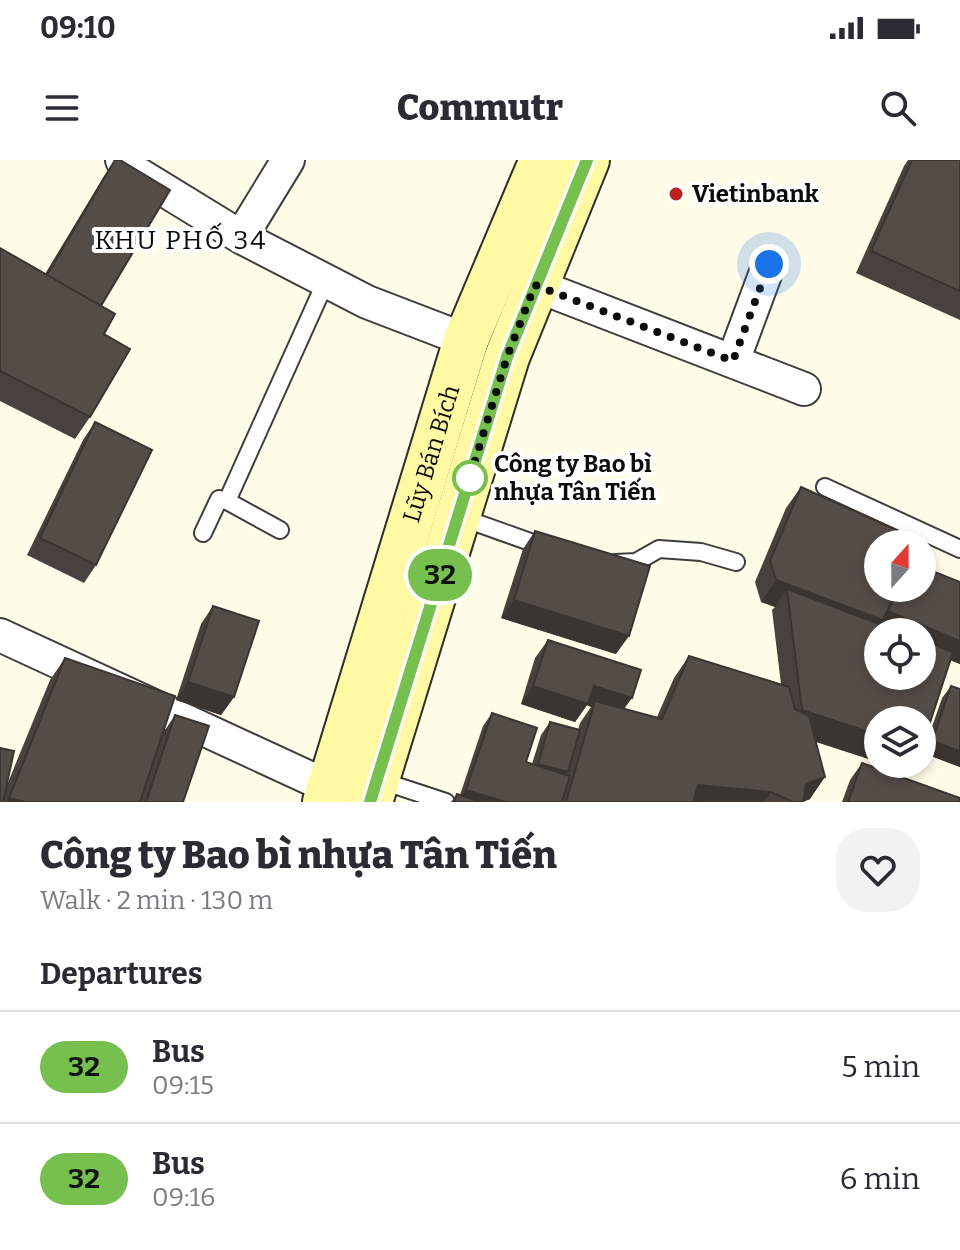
<!DOCTYPE html>
<html lang="en">
<head>
<meta charset="utf-8">
<style>
	:root { --surface:#fff; --page:#f2f2f3; --text:#2b2b33; --muted:#7c7c81; --line:#e1e1e2 }
	body { margin:0; font-family:Bitter,serif; background:var(--page); color:var(--text); height:100vh; display:flex; flex-direction:column; font-size:30px; white-space:nowrap }
	* { box-sizing:border-box; margin:0 }
	p { font-size:26px; color:var(--muted) }
	.icon { flex:none; width:44px; height:44px; fill:none; stroke:currentColor; stroke-width:2; stroke-linecap:round; stroke-linejoin:round }
	.map { position:relative; height:642px; overflow:hidden }
	.sheet { display:flex; flex-direction:column; background:var(--surface); flex:1 }
	.sheet>* { flex:none }
	.badge { padding:0 16px; border-radius:26px; font-size:28px; line-height:52px }
	.needle { width:52px; rotate:21deg }
	.buttons { position:absolute; left:864px; top:370px; display:grid; gap:16px }
	.buttons a { display:grid; place-items:center; width:72px; height:72px; border-radius:50%; background:var(--surface); box-shadow:0 4px 12px #0003; font-size:40px }
	.you { position:absolute; width:40px; height:40px; margin:-20px; border:6px solid #fff; border-radius:50%; background:#1a73e8; box-shadow:0 0 0 12px #1a73e833 }
	.map>.badge { position:absolute; translate:-50% -50%; box-shadow:0 0 0 4px #fff }
	h2 { padding:0 40px; font-size:30px; line-height:72px }
	.round { display:grid; place-items:center; flex:none; width:84px; height:84px; border-radius:32px; background:var(--page) }
	.overview { display:flex; align-items:center; justify-content:space-between; height:136px; padding:0 40px }
	h1 { font-size:38px; font-weight:800; line-height:60px }
	ul { padding:0; list-style:none }
	li { display:flex; align-items:center; gap:24px; height:112px; padding:0 40px; border-top:2px solid var(--line) }
	li div { flex:1 }
	li b { display:block; font-size:30px }
	li em { font-style:normal }
	li .badge { min-width:88px; font-weight:700; text-align:center }
	.status { display:flex; justify-content:space-between; align-items:center; height:56px; padding:0 40px; background:var(--surface); direction:ltr }
	.status svg { height:22px; fill:currentColor }
	header { display:flex; justify-content:space-between; align-items:center; height:104px; padding:0 40px; background:var(--surface); font-size:36px; font-weight:800 }
	.map>svg:first-child { display:block }
</style>
</head>
<body>
<div class="status"><b>09:10</b><svg viewBox="0 0 49 12"><path d="M0 12V9h3v3zM5 12V6h3v6zM10 12V3h3v9zM15 12V0h3v12zM26 1h20v11H26zM47 4h2v5h-2z"/></svg></div>
<header><svg class="icon" aria-label="menu" viewBox="0 0 24 24"><path d="M4 6h16M4 12h16M4 18h16"/></svg>Commutr<svg class="icon" aria-label="search" viewBox="0 0 24 24"><circle cx="10" cy="10" r="6"/><path d="M15 15l6 6"/></svg></header>
<div class="map">
<svg width="960" height="642" viewBox="0 0 960 642">
	<rect width="100%" height="100%" fill="#fffce8"/>
	<g fill="none" stroke-linecap="round" stroke-linejoin="round">
		<!-- lane casing -->
		<g stroke="#3e3e3e" stroke-width="20">
			<path id="lane" d="M825 327 960 389
				M460 357 547 388
				M280 370 227 341 326 121
				M203 373 219 339 227 341
				M615 403 636 402 659 389 701 392 736 402
				M379 620 446 642"/>
		</g>
		<!-- street casing -->
		<g stroke="#3e3e3e" stroke-width="36">
			<path id="street" d="M122 0 135 12 241 77 367 142 466 180
				M241 77 288 0
				M535 125 804 229
				M733 201 769 104
				M0 475 329 627"/>
		</g>
		<!-- secondary casing -->
		<g stroke="#2d2d2d" stroke-width="48">
			<g id="secondary">
				<path id="s1" d="M325 642 466 180 542 0"/>
				<path d="M370 642 507 197 587 0"/>
			</g>
		</g>
		<!-- lane -->
		<use href="#lane" stroke="#fff" stroke-width="16"/>
		<!-- street -->
		<use href="#street" stroke="#fff" stroke-width="32"/>
		<!-- secondary -->
		<use href="#secondary" stroke="#fff9a3" stroke-width="44"/>
	</g>
	<!-- wall -->
	<path fill="#48413d" d="M115 0 101 146 104 174 90 257 75 279 0 241V88L45 114 104 16Z
		M908 0H960V160L856 113 904 6Z
		M95 262 96 405 84 423 27 395 83 280Z
		M801 327 878 428 960 422V504L950 500 878 560V602L816 582 810 639 803 642H451L457 634 460 635 483 566 492 553 526 602 532 604 541 575 550 562 578 570 580 563 591 547 587 545 575 562 521 544 535 498 548 480 624 549 657 557 674 518 689 496 781 524 772 450 775 447 761 442 755 422 786 348Z
		M535 371 616 494 501 458 523 389Z
		M213 446 234 537 221 555 176 540 201 464Z
		M65 498 163 573 175 555 183 642H0L50 520Z
		M951 526 960 607 923 593 942 538Z
		M862 603 960 642H842L850 620Z"/>
	<!-- shaded-wall -->
	<path fill="#3b3532" d="M776 420 887 451 960 481V504L922 488V472H883L787 429 775 447 761 442Z
		M514 440 629 476 616 494 501 458Z
		M188 522 234 537 221 555 176 540Z
		M533 526H594L632 538 619 556 595 541 591 547 587 545 575 562 521 544Z
		M802 550 878 575V602L787 572Z
		M932 581 960 591V607L923 593Z
		M538 604 568 612 559 625 529 617Z
		M884 604H911L906 611Z
		M825 617 810 639 802 642 806 624Z
		M698 625 771 632 764 642H686Z
		M466 630 506 642H458Z
		M9 638 25 642H6Z"/>
	<!-- building -->
	<path fill="#544c47" stroke="#3b3532" stroke-width="2" d="M115 0H120L170 30 101 146 47 115Z
		M912 0H960V131L871 91Z
		M0 88 115 154 104 174 130 189 90 257 0 211Z
		M95 262 152 290 96 405 40 378Z
		M801 327 919 380 918 384H878V428H898L883 460 776 420 770 401Z
		M535 371 650 406 629 476 514 440Z
		M922 407 960 422V481L888 451 898 428H922Z
		M787 429 900 472H878V516H922V480L953 492 922 587V560H878V575L802 550Z
		M213 446 259 461 234 537 188 522Z
		M548 480 641 510 632 538 594 526 588 544 533 526Z
		M689 496 789 527 795 549 809 556 825 617 806 624 803 642H793L771 632 698 625 693 642H566L595 541 662 559Z
		M65 498 175 536 140 642H25L9 638Z
		M951 526 960 529V591L932 581Z
		M492 553 537 568 526 602 570 616 562 642H506L466 630Z
		M175 555 209 566 183 642H146Z
		M550 562 580 570 568 612 538 604Z
		M0 588 14 591 3 642H0Z
		M862 603 960 638V642H848Z
		M457 634 481 642H454Z"/>
	<g fill="none" stroke-linecap="round" stroke-linejoin="round">
		<!-- line casing -->
		<g stroke="#fff" stroke-width="18">
			<path id="line" d="M370 642 507 197 587 0"/>
		</g>
		<!-- line -->
		<use href="#line" stroke="#76c04d" stroke-width="12"/>
		<!-- walk -->
		<path stroke="#0b0b0b" stroke-width="8" stroke-dasharray="0 14.4" d="M470 318 466 330 507 197 535 125 733 201 769 104"/>
	</g>
	<!-- markers -->
	<circle fill="#be2020" stroke="#fff" stroke-width="3" cx="676" cy="34" r="8"/>
	<circle fill="#fff" stroke="#76c04d" stroke-width="4" cx="470" cy="318" r="16"/>
	<g text-anchor="middle" stroke-width="8" stroke-linejoin="round" paint-order="stroke">
		<!-- poi labels -->
		<g font-size="24" font-weight="bold" fill="#0b0b0b" stroke="#fff" text-anchor="start">
			<text x="692" y="42">Vietinbank</text>
		</g>
		<!-- street labels -->
		<g font-size="24" fill="#0b0b0b" stroke="#fff">
			<text dy="8" stroke="none"><textPath href="#s1" startOffset="364">Lũy Bán Bích</textPath></text>
		</g>
		<!-- stop labels -->
		<g font-size="24" font-weight="bold" fill="#0b0b0b" stroke="#fff" text-anchor="start">
			<text x="494" y="312">Công ty Bao bì<tspan x="494" dy="28">nhựa Tân Tiến</tspan></text>
		</g>
		<!-- neighbourhood labels -->
		<g font-size="26" letter-spacing="2" fill="#0b0b0b" stroke="#fff">
			<text x="181" y="89">KHU PHỐ 34</text>
		</g>
	</g>
</svg>
<div class="buttons">
<a><svg class="needle" viewBox="-14 -14 28 28"><path d="M0-13l5 13h-10z" fill="#e53935"/><path d="M0 13l5-13h-10z" fill="#7c7c81"/></svg></a>
<a><svg class="icon" aria-label="locate" viewBox="0 0 24 24"><circle cx="12" cy="12" r="6"/><path d="M12 2v4M12 18v4M2 12h4M18 12h4"/></svg></a>
<a><svg class="icon" aria-label="layers" viewBox="0 0 24 24"><path d="M12 4l9 5-9 5-9-5zM3 14l9 5 9-5"/></svg></a>
</div>
<div class="you" style="left:769px;top:104px"></div>
<b class="badge" style="left:440px;top:415px;background:#76c04d;color:#111">32</b>
</div>
<section class="sheet">
<div class="overview"><div><h1>Công ty Bao bì nhựa Tân Tiến</h1><p>Walk · 2 min · 130 m</p></div><a class="round"><svg class="icon" aria-label="heart" viewBox="0 0 24 24"><path d="M12 20l-8-8c-3-5 5-10 8-4 3-6 11-1 8 4z"/></svg></a></div>
<h2>Departures</h2>
<ul>
<li><span class="badge" style="background:#76c04d;color:#111">32</span><div><b>Bus</b><p>09:15</p></div><em>5 min</em></li>
<li><span class="badge" style="background:#76c04d;color:#111">32</span><div><b>Bus</b><p>09:16</p></div><em>6 min</em></li>
</ul>
</section>
</body>
</html>
